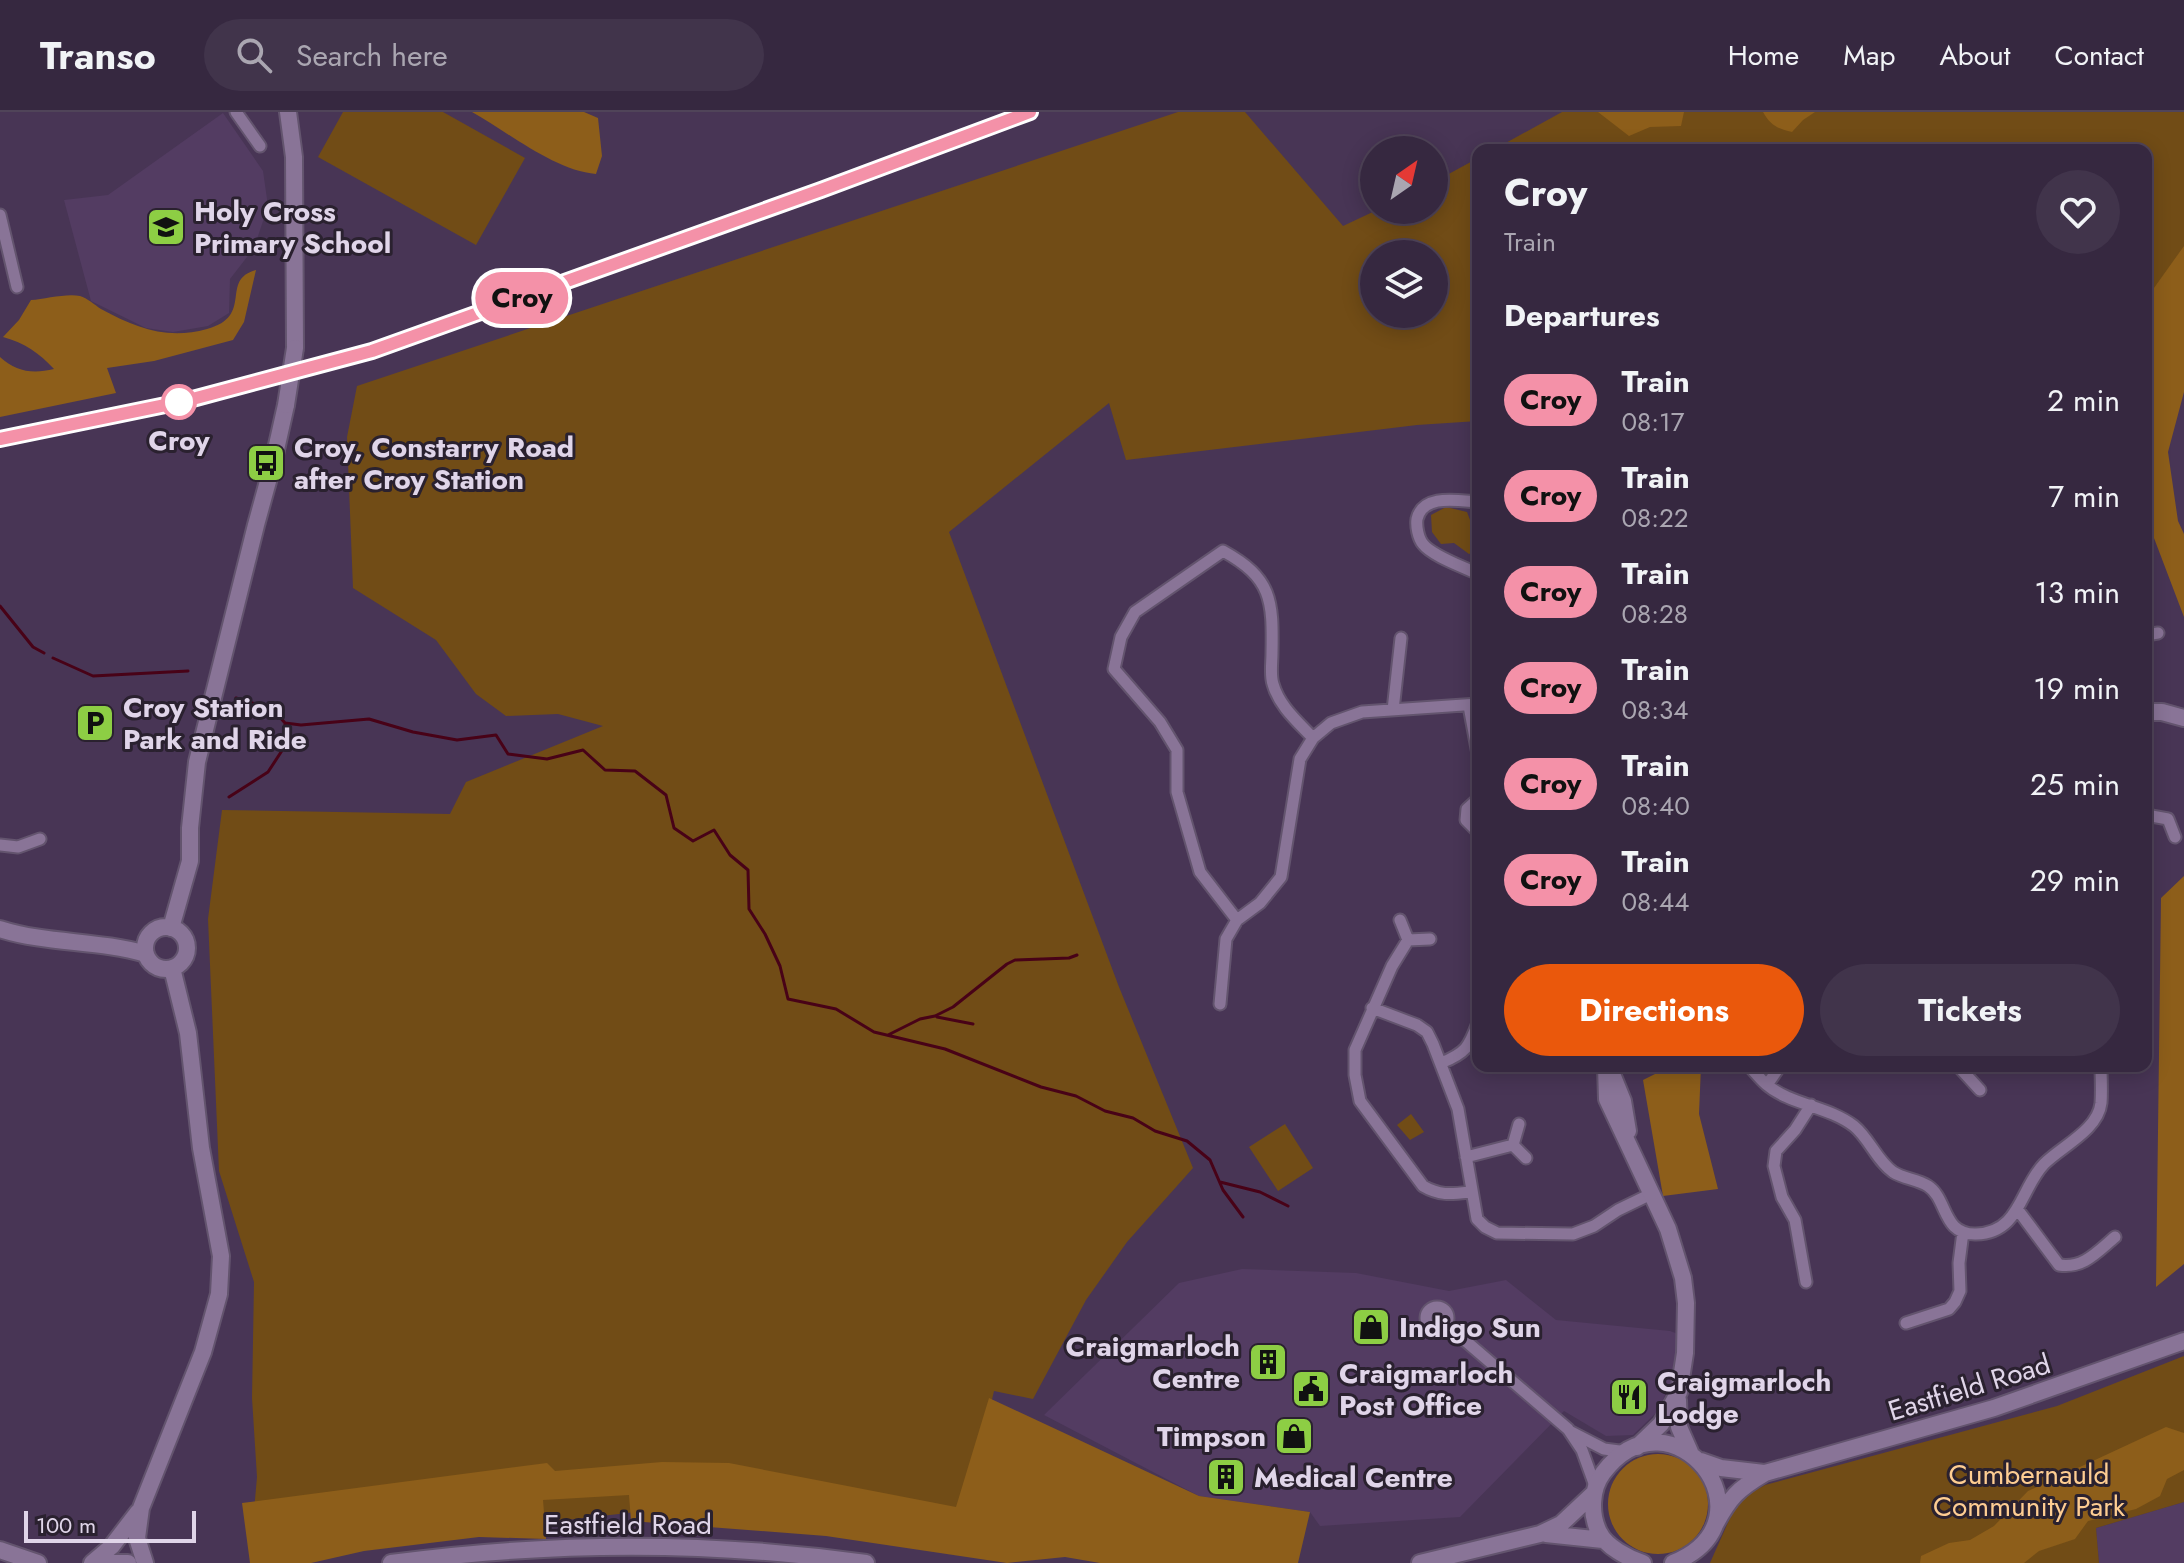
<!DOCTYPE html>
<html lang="en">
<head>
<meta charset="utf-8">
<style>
	:root { --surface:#362840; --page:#41344b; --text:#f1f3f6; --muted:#aaa6b1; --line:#504459; --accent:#ea580c }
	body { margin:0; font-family:Jost,sans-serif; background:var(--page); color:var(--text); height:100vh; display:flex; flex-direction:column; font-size:30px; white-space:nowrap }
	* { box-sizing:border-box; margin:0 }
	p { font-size:26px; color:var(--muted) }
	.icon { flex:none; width:44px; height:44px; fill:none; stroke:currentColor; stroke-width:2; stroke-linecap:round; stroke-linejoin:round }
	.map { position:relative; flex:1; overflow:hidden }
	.details { position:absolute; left:1472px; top:32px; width:680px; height:928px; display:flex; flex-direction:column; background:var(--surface); border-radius:16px; box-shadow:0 4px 20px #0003,0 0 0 2px var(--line) }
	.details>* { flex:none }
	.badge { padding:0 16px; border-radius:26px; font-size:28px; line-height:52px }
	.needle { width:52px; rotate:34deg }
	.tools { position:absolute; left:1360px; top:24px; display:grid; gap:16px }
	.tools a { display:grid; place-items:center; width:88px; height:88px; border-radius:50%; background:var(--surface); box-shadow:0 4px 20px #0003,0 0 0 2px var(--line); font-size:40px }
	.scale { position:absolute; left:24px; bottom:20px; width:172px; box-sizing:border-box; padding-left:8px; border:4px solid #e0d5e9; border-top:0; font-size:22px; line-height:28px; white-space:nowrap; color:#e0d5e9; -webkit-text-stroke:6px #2a212f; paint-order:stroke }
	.map>.badge { position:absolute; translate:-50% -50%; box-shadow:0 0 0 4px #fff }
	h2 { padding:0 32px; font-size:30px; line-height:72px }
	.round { display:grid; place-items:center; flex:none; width:84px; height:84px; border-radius:42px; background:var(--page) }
	.head { display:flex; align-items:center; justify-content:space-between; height:136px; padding:0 32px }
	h1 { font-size:38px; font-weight:700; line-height:60px }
	.action { display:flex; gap:16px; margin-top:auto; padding:16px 32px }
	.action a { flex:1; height:92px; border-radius:48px; background:var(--accent); color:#fff; font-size:32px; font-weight:700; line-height:92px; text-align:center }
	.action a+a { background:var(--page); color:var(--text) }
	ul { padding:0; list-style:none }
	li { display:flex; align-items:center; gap:24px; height:96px; padding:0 32px }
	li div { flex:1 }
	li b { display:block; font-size:30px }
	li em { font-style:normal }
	li .badge { min-width:88px; font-weight:700; text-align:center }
	header { display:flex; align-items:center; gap:48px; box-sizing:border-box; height:112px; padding:0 40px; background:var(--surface); border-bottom:2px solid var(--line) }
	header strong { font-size:38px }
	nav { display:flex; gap:44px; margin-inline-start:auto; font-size:28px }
	.search { width:560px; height:72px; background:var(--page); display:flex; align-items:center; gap:20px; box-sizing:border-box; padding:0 28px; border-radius:44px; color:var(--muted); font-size:30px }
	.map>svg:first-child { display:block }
</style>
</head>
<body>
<header>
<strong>Transo</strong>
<div class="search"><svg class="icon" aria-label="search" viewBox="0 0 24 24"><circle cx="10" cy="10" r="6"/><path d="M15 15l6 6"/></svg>Search here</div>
<nav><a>Home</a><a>Map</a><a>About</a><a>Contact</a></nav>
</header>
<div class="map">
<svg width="2184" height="1451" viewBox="0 0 2184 1451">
	<rect width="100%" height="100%" fill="#483555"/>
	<!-- built -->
	<path fill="#533c62" d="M223 1 263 59 268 94 254 136 230 167 229 201 208 214 173 220 146 216 91 189 64 88 108 83Z
		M1242 1157 1356 1161 1449 1179 1506 1168 1556 1208 1670 1219 1681 1223 1675 1262 1657 1300 1633 1323 1606 1324 1564 1299 1460 1405 1320 1414 1310 1400 1199 1384 1044 1303 1179 1171Z
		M2184 1390V1451H2099L2096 1416Z"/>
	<!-- green -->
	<path fill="#714c16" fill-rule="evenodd" d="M343 0H443L525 46 476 133 318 45Z
		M1178 0H1245L1343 114 1377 98H1434V70L1478 46V309L1417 313 1126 348 1109 291 949 420 1119 875 1193 1056 1127 1130 1086 1188 1033 1287 994 1279 964 1408 689 1394 250 1444 257 1365 252 1286 254 1170 219 1059 208 807 222 698 450 702 466 670 603 614 558 602 506 604 476 582 436 528 353 476 347 325 357 274ZM1374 142H1434V202H1374Z
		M1562 0H2184V143L2146 196V38H1493Z
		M1446 395 1467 400 1478 429V437L1469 442 1454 431 1441 432 1432 420 1431 403Z
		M1411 1002 1424 1020 1410 1028 1397 1013Z
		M1285 1012 1313 1056 1278 1079 1249 1035Z
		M2184 1244V1390L2096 1416 2099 1451H1710L1738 1388 1765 1373 2057 1294Z"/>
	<!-- forest -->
	<path fill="#8d5e1a" d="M472 0H584L598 6 602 44 596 62C555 59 508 20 472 0Z
		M1598 0H1684L1681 14 1650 15 1629 24Z
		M1763 0H1815L1803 8 1792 20C1778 17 1770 13 1763 0Z
		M2184 134V280L2168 340 2178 409 2184 422V505L2146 405V204L2154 194V176Z
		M256 158 244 210 233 228 154 249 107 256 116 281 0 305V245C16 260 33 262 54 257 39 241 25 231 3 225L19 208 31 188C45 187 67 181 80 184 87 186 95 193 101 197 136 216 167 228 207 217 255 204 219 168 256 158Z
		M2184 764V1152L2156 1175 2161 786Z
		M1671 954H1701L1699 1002 1718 1077 1663 1084 1643 968Z
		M989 1286 1199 1384 1310 1400 1298 1451H1100L1065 1445 1007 1451 826 1424 631 1409 629 1383 543 1388 546 1427 479 1425 364 1439 311 1451H250L242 1391 547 1351 555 1359 662 1350 729 1351 956 1395Z
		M2166 1315 2184 1321V1358L2167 1367 2160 1384 2136 1397 2088 1409 2075 1427 2039 1439 2024 1451H1920L1921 1444 1949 1431 1970 1428 1994 1414 2028 1379Z
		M1608 1392a50 50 0 1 1 100 0a50 50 0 1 1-100 0Z"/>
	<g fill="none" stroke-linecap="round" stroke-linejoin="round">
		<!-- stream -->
		<path stroke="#480217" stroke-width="3" d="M0 494 33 535 44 541
			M53 546 93 564 188 559
			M236 586 273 597 285 611 301 613 369 607 413 620 457 628 496 623 508 642 547 647 583 638 605 658 635 659 666 683 674 716 693 729 714 718 730 743 748 758 749 797 765 822 780 854 788 887 836 897 874 920 945 937 1041 975 1076 984 1105 999 1133 1006 1155 1019 1187 1029 1210 1048 1223 1078 1243 1105
			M229 685 268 660 285 634V611
			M937 905 973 912
			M888 923 920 907 935 904 953 895 1007 852 1015 848 1069 846 1077 843
			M1220 1070 1260 1080 1288 1094"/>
		<!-- street casing -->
		<g stroke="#63546e" stroke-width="15">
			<path id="street" d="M236 0 260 34
				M0 103 17 175
				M1478 390C1459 389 1423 381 1417 407 1416 414 1418 426 1423 432 1432 444 1464 455 1478 462
				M2146 523 2158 521
				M1469 594 1478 642
				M1393 598 1401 526
				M1478 687 1467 697 1466 708 1475 717H1478
				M2146 703 2168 707 2175 725
				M0 733 18 735 40 727
				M1237 808 1200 760 1177 680V638L1160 610 1114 557 1121 525 1135 500 1223 439C1272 466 1273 488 1272 541 1272 551 1270 563 1273 572 1279 594 1298 610 1313 626
				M1400 808 1408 828
				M1430 827 1408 828 1392 854 1355 938V963L1360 989 1423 1074C1440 1084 1452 1082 1471 1080
				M1220 892 1226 827 1237 808 1260 791 1281 765 1300 647 1313 626 1331 611 1362 600 1478 592
				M1372 896 1417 913 1427 920 1433 932 1458 997 1477 1107 1485 1115 1497 1121 1573 1122 1594 1114 1618 1098 1651 1082
				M1441 951C1466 941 1469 935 1478 911
				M1749 954C1755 960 1760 967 1766 972 1790 993 1828 994 1854 1014 1869 1026 1877 1049 1893 1060 1904 1067 1917 1067 1928 1074 1948 1087 1942 1123 1976 1122 2020 1121 2020 1077 2044 1052 2062 1034 2098 1018 2101 991 2102 979 2101 966 2101 954
				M1958 954 1980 978
				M1767 973 1780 954
				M1513 1033 1526 1046
				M1466 1045 1513 1033 1519 1012
				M2018 1098 2059 1153C2083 1157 2097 1140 2115 1125
				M1806 1170 1795 1108 1782 1085 1774 1054 1776 1039 1795 1018 1811 993
				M1426 1206a11 11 0 1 1 22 0a11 11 0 1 1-22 0Z
				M1906 1211 1949 1197 1955 1190 1960 1179 1959 1151 1963 1120
				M1444 1216 1461 1225 1568 1317 1582 1338 1595 1374
				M1571 1320 1604 1337 1627 1340"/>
		</g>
		<!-- secondary casing -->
		<g stroke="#63546e" stroke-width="20">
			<path id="secondary" d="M288 0 294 45 295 236
				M2146 600H2162L2184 606
				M145 836a21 21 0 1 1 42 0a21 21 0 1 1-42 0Z
				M171 816 190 749V716L197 650 256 413 273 351 286 293
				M0 817C47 832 98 828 146 842
				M1606 954 1607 987 1668 1117 1683 1166 1686 1191 1685 1241 1679 1280 1661 1312 1637 1335
				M1610 957 1623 989 1628 1019
				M1678 1288 1679 1315 1690 1340
				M1701 1349 1721 1356 1764 1361
				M1715 1413C1730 1385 1738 1377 1765 1361L1994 1296 2184 1229
				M1546 1422 1603 1428
				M0 1438 38 1451
				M92 1451 112 1434 138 1400
				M102 1451H128
				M145 1451 137 1426 141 1396 203 1240 219 1182 221 1144 201 1036 188 921 172 856
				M391 1451C548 1430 709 1429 866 1451
				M1420 1451 1540 1422 1561 1412 1594 1381
				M1643 1451C1628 1446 1606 1435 1599 1420 1590 1402 1591 1377 1603 1361 1671 1270 1781 1407 1673 1451"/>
		</g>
		<!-- street -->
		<use href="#street" stroke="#897497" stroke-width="11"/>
		<!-- secondary -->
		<use href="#secondary" stroke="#897497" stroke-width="16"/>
		<!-- rail casing -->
		<g stroke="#9687a1" stroke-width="6">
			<path id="rail" d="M0 327 185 289 372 239 821 78 1030 0"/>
		</g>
		<!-- rail -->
		<use href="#rail" stroke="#2a212f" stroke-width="3" stroke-dasharray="9" stroke-linecap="butt"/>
		<!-- secondary-bridge casing -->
		<g stroke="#63546e" stroke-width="20" stroke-linecap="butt">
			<path id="secondary-bridge" d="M286 293 295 236"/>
		</g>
		<!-- secondary-bridge -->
		<use href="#secondary-bridge" stroke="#897497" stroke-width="16"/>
	</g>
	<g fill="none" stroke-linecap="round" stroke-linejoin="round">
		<!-- line casing -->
		<g stroke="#fff" stroke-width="18">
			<path id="line" d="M0 327 185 289 372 239 821 78 1030 0"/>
		</g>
		<!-- line -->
		<use href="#line" stroke="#f491a8" stroke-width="12"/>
	</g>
	<!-- icons -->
	<defs>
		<g id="school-square" transform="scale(2)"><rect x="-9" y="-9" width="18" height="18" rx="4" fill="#8dce44" stroke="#2a212f"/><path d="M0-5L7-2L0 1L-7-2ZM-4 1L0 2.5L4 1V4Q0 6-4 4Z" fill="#111"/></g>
		<g id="bus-square" transform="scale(2)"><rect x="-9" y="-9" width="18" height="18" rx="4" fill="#8dce44" stroke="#2a212f"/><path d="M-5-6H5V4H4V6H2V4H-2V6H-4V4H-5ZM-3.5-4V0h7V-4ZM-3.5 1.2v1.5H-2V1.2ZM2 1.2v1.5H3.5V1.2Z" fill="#111"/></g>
		<g id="parking-square" transform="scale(2)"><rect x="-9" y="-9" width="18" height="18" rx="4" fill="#8dce44" stroke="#2a212f"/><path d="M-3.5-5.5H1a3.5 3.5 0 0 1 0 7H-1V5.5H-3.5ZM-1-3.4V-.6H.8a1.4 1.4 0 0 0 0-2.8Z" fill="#111"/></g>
		<g id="shop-square" transform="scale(2)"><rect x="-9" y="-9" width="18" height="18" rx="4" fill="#8dce44" stroke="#2a212f"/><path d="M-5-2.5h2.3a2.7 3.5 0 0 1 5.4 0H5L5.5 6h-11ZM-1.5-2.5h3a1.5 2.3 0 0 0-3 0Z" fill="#111"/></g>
		<g id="building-square" transform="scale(2)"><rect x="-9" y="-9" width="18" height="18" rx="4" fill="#8dce44" stroke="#2a212f"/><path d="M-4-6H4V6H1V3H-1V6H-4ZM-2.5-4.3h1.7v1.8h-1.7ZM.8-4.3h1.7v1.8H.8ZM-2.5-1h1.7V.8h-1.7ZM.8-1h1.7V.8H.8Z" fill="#111"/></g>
		<g id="civic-square" transform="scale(2)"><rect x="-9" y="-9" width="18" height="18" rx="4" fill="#8dce44" stroke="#2a212f"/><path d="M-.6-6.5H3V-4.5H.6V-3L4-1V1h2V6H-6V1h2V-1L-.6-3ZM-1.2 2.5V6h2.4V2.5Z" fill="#111"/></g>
		<g id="restaurant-square" transform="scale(2)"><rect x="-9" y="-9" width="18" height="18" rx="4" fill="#8dce44" stroke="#2a212f"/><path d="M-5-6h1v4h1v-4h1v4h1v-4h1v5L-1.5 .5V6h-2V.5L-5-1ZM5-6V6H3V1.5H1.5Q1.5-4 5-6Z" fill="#111"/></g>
	</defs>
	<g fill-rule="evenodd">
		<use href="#school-square" x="166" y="115"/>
		<use href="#bus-square" x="266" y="351"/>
		<use href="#parking-square" x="95" y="611"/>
		<use href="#shop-square" x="1371" y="1215"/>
		<use href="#building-square" x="1268" y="1250"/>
		<use href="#civic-square" x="1311" y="1277"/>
		<use href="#restaurant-square" x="1629" y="1285"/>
		<use href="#shop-square" x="1294" y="1324"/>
		<use href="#building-square" x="1226" y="1365"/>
	</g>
	<!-- markers -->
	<circle fill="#fff" stroke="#f491a8" stroke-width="4" cx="179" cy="290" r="16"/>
	<g text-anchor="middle" stroke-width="6" stroke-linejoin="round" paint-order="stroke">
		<!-- poi labels -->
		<g font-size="28" font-weight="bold" fill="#e0d5e9" stroke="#2a212f" text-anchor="start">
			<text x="194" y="109">Holy Cross<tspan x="194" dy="32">Primary School</tspan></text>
			<text x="294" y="345">Croy, Constarry Road<tspan x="294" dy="32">after Croy Station</tspan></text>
			<text x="123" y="605">Croy Station<tspan x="123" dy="32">Park and Ride</tspan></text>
			<text x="1399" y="1225">Indigo Sun</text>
			<text x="1240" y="1244" text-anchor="end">Craigmarloch<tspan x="1240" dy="32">Centre</tspan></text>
			<text x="1339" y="1271">Craigmarloch<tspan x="1339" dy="32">Post Office</tspan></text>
			<text x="1657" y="1279">Craigmarloch<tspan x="1657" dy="32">Lodge</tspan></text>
			<text x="1266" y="1334" text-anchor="end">Timpson</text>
			<text x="1254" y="1375">Medical Centre</text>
		</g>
		<!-- stop labels -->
		<g font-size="28" font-weight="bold" fill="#e0d5e9" stroke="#2a212f">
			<text x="179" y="338">Croy</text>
		</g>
		<!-- street labels -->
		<g font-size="28" fill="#e0d5e9" stroke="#2a212f">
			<text transform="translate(1969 1275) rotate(-17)" y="10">Eastfield Road</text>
			<text x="628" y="1422">Eastfield Road</text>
		</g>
		<!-- park labels -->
		<g font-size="28" fill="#fecd92" stroke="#2a212f">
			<text x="2029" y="1372">Cumbernauld<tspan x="2029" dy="32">Community Park</tspan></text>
		</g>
	</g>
</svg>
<div class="tools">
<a><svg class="needle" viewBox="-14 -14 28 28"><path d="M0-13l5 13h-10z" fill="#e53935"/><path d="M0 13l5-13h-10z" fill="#aaa6b1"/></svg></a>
<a><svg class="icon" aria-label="layers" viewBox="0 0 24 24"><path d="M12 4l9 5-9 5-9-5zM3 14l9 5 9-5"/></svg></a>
</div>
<div class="scale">100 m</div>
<b class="badge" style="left:522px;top:186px;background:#f491a8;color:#111">Croy</b>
<section class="details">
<div class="head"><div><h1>Croy</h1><p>Train</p></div><a class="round"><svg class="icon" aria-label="heart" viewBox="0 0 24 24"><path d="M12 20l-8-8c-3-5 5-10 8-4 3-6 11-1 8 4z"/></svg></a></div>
<h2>Departures</h2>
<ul>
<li><span class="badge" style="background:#f491a8;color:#111">Croy</span><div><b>Train</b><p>08:17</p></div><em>2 min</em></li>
<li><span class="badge" style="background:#f491a8;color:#111">Croy</span><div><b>Train</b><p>08:22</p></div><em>7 min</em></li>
<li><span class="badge" style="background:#f491a8;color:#111">Croy</span><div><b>Train</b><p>08:28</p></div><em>13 min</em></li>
<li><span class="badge" style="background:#f491a8;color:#111">Croy</span><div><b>Train</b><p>08:34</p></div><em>19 min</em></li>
<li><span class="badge" style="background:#f491a8;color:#111">Croy</span><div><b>Train</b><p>08:40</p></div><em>25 min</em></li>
<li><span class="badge" style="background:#f491a8;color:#111">Croy</span><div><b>Train</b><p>08:44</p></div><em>29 min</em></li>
</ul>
<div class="action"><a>Directions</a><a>Tickets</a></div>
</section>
</div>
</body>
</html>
